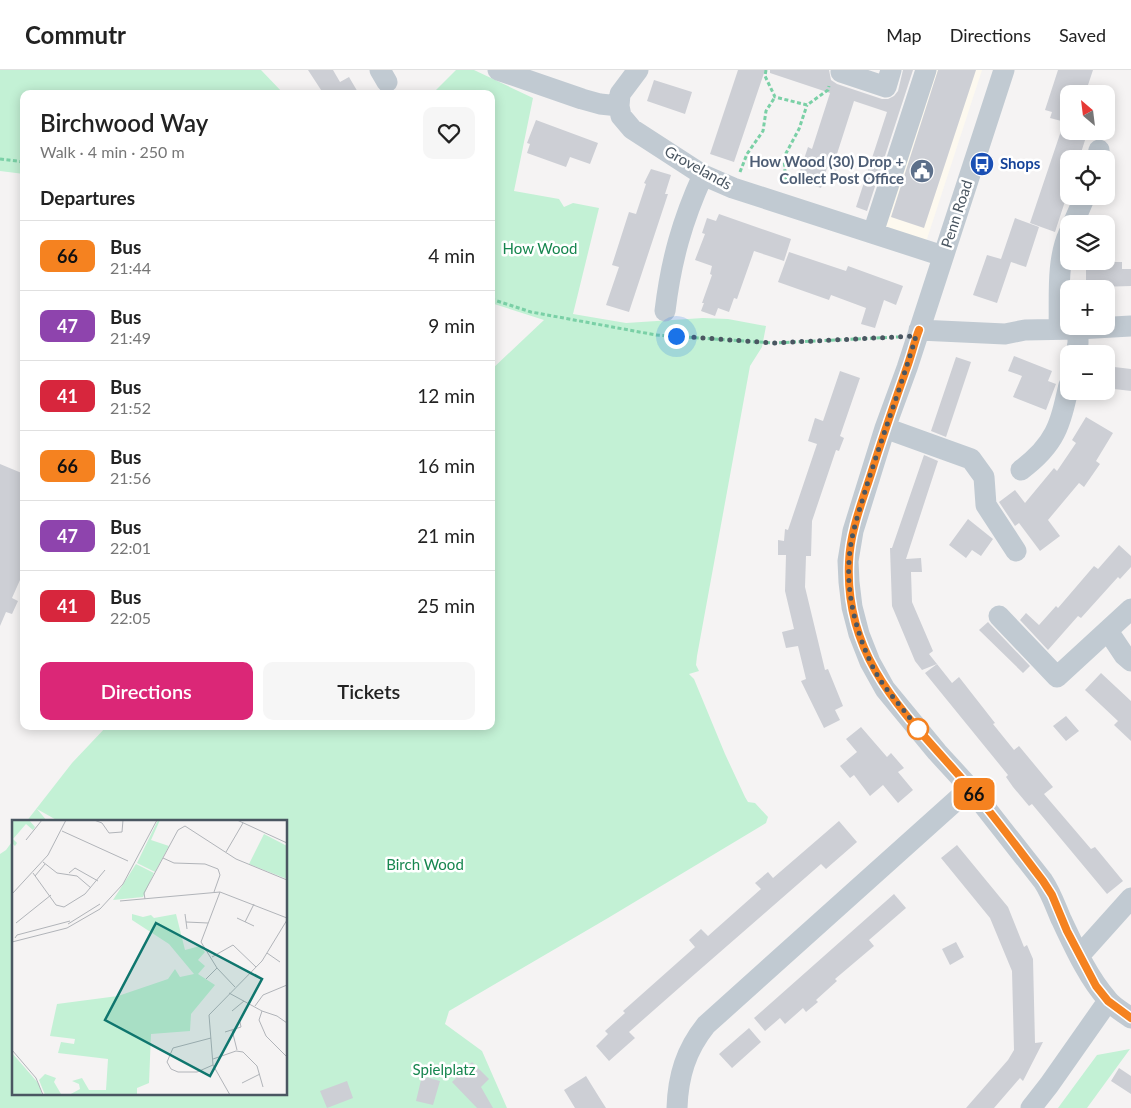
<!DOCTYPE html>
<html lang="en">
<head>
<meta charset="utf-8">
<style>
	:root { --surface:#fff; --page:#f6f6f6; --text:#222; --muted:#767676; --line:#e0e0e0; --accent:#db2777 }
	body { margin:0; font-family:Lato,sans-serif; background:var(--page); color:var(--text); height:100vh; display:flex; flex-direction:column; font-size:19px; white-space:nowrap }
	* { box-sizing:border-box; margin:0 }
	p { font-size:16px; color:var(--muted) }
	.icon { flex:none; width:28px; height:28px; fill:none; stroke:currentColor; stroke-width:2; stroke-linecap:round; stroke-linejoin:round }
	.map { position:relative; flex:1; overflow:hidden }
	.side { position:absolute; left:20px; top:20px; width:475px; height:640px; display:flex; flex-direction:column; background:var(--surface); border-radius:10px; box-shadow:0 2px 12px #0003 }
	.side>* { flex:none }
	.badge { padding:0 10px; border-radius:8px; font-size:18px; line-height:32px }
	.needle { width:32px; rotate:332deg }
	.fabs { position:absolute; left:1060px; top:15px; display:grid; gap:10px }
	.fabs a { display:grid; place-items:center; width:55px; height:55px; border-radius:10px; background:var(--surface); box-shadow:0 2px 12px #0003; font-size:25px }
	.you { position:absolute; width:25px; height:25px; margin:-12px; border:4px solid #fff; border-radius:50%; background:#1a73e8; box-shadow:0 0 0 8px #1a73e833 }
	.map>.badge { position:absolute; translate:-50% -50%; box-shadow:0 0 0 2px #fff }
	h2 { padding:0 20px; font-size:19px; line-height:45px }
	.round { display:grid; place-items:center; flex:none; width:52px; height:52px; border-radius:10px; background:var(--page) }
	.head { display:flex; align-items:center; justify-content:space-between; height:85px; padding:0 20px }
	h1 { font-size:24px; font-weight:600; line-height:38px }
	.button { display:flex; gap:10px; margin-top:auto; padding:10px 20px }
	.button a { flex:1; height:58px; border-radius:10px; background:var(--accent); color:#fff; font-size:20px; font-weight:600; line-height:58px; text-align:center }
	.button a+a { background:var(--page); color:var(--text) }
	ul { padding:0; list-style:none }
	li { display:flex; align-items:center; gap:15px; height:70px; padding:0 20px; border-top:1px solid var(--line) }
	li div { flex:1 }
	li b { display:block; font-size:19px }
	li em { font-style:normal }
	li .badge { min-width:55px; font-weight:700; text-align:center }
	header { display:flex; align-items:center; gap:30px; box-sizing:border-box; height:70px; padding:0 25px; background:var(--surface); border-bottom:1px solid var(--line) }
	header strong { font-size:24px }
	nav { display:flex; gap:28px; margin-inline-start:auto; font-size:18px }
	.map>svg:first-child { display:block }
</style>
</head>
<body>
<header>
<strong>Commutr</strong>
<nav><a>Map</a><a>Directions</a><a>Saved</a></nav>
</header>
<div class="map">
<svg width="1131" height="1038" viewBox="0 0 1131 1038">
	<rect width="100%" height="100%" fill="#f5f3f3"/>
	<!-- commercial -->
	<path fill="#fdf9ef" d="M925 0H982L926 172 875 152Z"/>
	<!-- green -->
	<path fill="#c3f1d5" d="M0 0H261L284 24H24V104L0 101Z
		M456 0H474L533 28 514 121 559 129 564 137 573 133 599 138 573 244 626 253 703 248 728 249 766 256 762 277 750 296 697 586 696 595 699 601 689 604 694 609 725 684 745 727 748 732 755 733 768 747 766 753 608 848 449 941 445 954 482 981 507 1038H0V784L6 780 14 769V1024H286V752H60L37 739 48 752H26L72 693 107 656H491V300L544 250 491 233V24H432Z
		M1130 979 1087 1038H1058L1097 985Z"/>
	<!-- building -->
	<path fill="#cdcfd5" d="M308 0H333L340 12 349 7 359 24H322L323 23Z
		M738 0H765L734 92 710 84Z
		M770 0H829L831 10 837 14 882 29H888L894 26 898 21 903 0H913L867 141 856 137 887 42 854 31 836 87 840 88 836 101 827 98 821 118 797 110 808 77 812 79 830 23 770 3Z
		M938 0H976L924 158 891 147Z
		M1058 0H1093L1085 24H1069V53L1050 48 1052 42 1045 40Z
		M654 10 692 22 685 44 647 31Z
		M536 50 598 73 590 94 570 87 566 97 527 83 530 74 527 73Z
		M1062 58 1086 67 1079 89H1069V119L1055 162 1030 153Z
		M651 99 671 105 665 124H668L629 242 606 235 619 197 612 195 629 142 636 144 646 114 644 113Z
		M719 144 791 169 784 191 754 181 737 229 734 228 729 242 718 238 715 246 701 241 704 233H702L712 205 710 204 712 196 695 190 705 164 702 163 707 148 716 151Z
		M1015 148 1039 157 1026 197 1011 192 997 233 973 225 987 185 1008 191 1001 189Z
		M789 182 846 201 848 196 903 216 896 235 884 230 875 258 861 254 866 238 831 225 829 230 778 212Z
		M1101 192H1122V199H1131V216L1099 217 1100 219H1086V200H1101Z
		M1014 286 1052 301 1048 311 1056 314 1046 340 1013 327 1022 306 1008 301Z
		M956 287 971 292 946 367 931 361Z
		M1106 296 1131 299V321L1106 318Z
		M840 301 860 308 840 366 844 368 839 381 836 380 812 451 811 486H806L805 517 825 600 828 599 843 636 835 640 840 650 824 658 801 611 806 609 798 576 786 578 782 562 794 559 785 521 786 485H778V470L784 471 785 459 788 460 817 374 808 371 815 348 823 351Z
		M1086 347 1113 363 1096 391 1100 394 1084 417 1079 413 1048 450 1060 466 1040 481 1019 453 1015 456 999 432 1015 420 1025 433 1054 398 1057 401 1076 373 1072 370Z
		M924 385 938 391 906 489 921 488 922 502H911L912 532 933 581 929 584 937 594 922 600 915 591 892 536 890 478H892Z
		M0 394 24 404V501L12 528 18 531 12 544 6 542 0 556Z
		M968 449 993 469 981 486 972 480 966 488 949 475Z
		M1119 475 1131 486V497L1120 509 1118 507 1081 548 1078 546 1048 580 1020 550 1026 543 1039 555 1056 536 1058 538 1094 496 1098 499Z
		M988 552 1030 596 1023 603 979 560Z
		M937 594 952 613 959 607 995 653 993 654 1014 680 1019 676 1053 717 1044 724 1091 779 1095 777 1123 811 1107 824 1032 734 1029 736 1013 717 1006 707 1008 705 925 603Z
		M1101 603 1131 631V671L1114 655 1118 651 1085 620Z
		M1066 646 1079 661 1066 671 1053 656Z
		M861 657 887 687 891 683 904 698 898 702 913 720 898 733 883 715 870 726 854 705 850 708 840 696 857 682 846 669Z
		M839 751 857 772 826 799 821 794 696 903 629 962 635 968 609 991 596 976 608 964 605 961 625 943 623 941 695 877 689 870 701 859 708 866 761 819 755 813 768 802 773 808Z
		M957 775 1008 837 1024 877 1027 875 1033 889 1035 973 1043 972 1023 1011 1020 1008 994 1038H966L1008 990 1014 980 1012 901 990 848 941 788Z
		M894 824 906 838 869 870 874 876 835 909 837 911 816 930 818 932 806 942 803 938 785 954 780 948 765 961 754 948Z
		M956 872 964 887 950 895 942 879Z
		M749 958 761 972 732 998 719 984Z
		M472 992 489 1009 481 1017 493 1038H477L452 1012Z
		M1119 998 1131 1006V1024L1111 1011Z
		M422 1006 440 1011 433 1035 416 1031Z
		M586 1006 599 1027 606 1038H575L564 1020Z
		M347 1011 353 1028 327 1038 320 1021Z"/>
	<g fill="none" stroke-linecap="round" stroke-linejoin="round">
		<!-- path -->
		<path stroke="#7ad0a6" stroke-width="3" stroke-dasharray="4 2.5" stroke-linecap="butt" d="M766 0 765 6 775 27 807 35 828 20 829 16
			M0 89 24 92
			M740 102 747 84 763 61 766 41 775 27
			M786 116 784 87 799 59 807 35
			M491 229 531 242 656 265 773 273 898 267"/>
		<!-- minor -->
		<path stroke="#c1cad2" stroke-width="21" d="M380 0 387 12
			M498 0 582 29 600 34 619 36 621 46 632 59 703 105 733 118 943 186
			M1004 0 907 298 885 358 853 461 848 491 849 512 852 537 859 564 870 592 885 619 937 682 970 718 1043 811C1051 823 1055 835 1061 849 1074 876 1087 906 1107 929 1113 937 1123 942 1131 948
			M841 2 886 17 891 0
			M619 36 620 24 638 0
			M1097 89 1099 80
			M1073 154 1085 126
			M873 163 926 0
			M665 241C671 191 682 151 703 105
			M1059 259C1060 229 1056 191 1069 163
			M919 260 1005 264 1025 260 1078 259 1131 256
			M1076 284 1078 273V259
			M885 358 971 389 984 407 986 435 1016 481
			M1021 400C1056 374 1060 355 1069 315
			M999 546 1057 607 1131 539
			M1108 561 1124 585 1131 591
			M1079 886 1131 828
			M677 1038C678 1006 686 980 706 955L970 718
			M1031 1038 1049 1015 1108 931"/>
	</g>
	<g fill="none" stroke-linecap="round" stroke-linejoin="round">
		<!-- line casing -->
		<g stroke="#fff" stroke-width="11">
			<path id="line" d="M919 260C914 273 911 287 906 300 894 334 882 369 871 404 862 432 850 462 849 492 844 593 911 649 970 718 996 748 1019 780 1043 811L1052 825 1067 861 1096 916 1108 931 1131 948"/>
		</g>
		<!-- line -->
		<use href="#line" stroke="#f58220" stroke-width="8"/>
		<!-- walk -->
		<path stroke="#4a5661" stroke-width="5" stroke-dasharray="0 9" d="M676 266 773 273 916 266C901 317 882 367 866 418 859 442 850 466 849 492 847 525 856 561 870 591 881 617 902 636 918 659"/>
	</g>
	<!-- icons -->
	<defs>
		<g id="bus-disc" transform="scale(1.25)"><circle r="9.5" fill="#1a4fb4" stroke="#fff"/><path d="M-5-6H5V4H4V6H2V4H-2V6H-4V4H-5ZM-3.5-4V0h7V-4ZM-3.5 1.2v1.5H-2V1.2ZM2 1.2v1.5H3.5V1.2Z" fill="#fff"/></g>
		<g id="civic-disc" transform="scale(1.25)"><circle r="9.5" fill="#5c6f8a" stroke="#fff"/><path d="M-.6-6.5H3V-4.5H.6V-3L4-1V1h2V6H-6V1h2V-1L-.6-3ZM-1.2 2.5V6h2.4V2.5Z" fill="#fff"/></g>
	</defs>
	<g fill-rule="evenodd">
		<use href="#bus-disc" x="982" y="94"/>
		<use href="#civic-disc" x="922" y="101"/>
	</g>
	<!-- markers -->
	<circle fill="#fff" stroke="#f58220" stroke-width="2.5" cx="918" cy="659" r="10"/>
	<g text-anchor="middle" stroke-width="5" stroke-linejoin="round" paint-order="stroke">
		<!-- service labels -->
		<g font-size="15" font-weight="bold" fill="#4e5e75" stroke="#fff" text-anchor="end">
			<text x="904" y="97">How Wood (30) Drop +<tspan x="904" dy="17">Collect Post Office</tspan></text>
		</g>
		<!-- transit labels -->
		<g font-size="15" font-weight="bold" fill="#164399" stroke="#fff" text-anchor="start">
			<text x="1000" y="99">Shops</text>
		</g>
		<!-- street labels -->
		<g font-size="15" fill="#4a5661" stroke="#fff">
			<text transform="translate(698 98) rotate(29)" y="5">Grovelands</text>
			<text transform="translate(957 144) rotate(-72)" y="5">Penn Road</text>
		</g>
		<!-- park labels -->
		<g font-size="15" fill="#17864f" stroke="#fff">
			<text x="540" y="184">How Wood</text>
			<text x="425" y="800">Birch Wood</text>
			<text x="444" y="1005">Spielplatz</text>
		</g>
	</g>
	<!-- overview -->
	<g transform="translate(12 750)">
		<rect width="275" height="275" fill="#f5f3f3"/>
		<path d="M0 0H17L23 7 21 10 14 4 1 19 5 23 3 26 0 23ZM146 0H148L139 20 157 26 143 52 125 43ZM252 14 275 26V59L237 44ZM124 44 142 53 131 77 101 80ZM120 94 131 97 139 95 142 98 164 94 173 130 188 126 193 132 186 140 193 146 186 154 203 165 179 194 178 211 139 214 137 263 125 268V275H57L68 269 67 264 60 261 70 258 77 270H94L96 239 46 233 49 222 62 224 63 219 38 216 45 184 106 176 156 159 163 149 168 157 182 154 157 124 120 100ZM0 233 27 264 30 275H0ZM33 254 44 258 42 262 49 274 33 275 27 260Z" fill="#c3f1d5"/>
		<path fill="none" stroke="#b1b4b9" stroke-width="1" d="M82 0 90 3 97 13 110 12 111 0M225 0 275 23M50 11 116 41M14 20 30 0M214 32 231 3M151 38 162 43 193 44 206 49 208 55 202 72M31 42 45 53 65 56 79 68M21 53 44 85 52 87 73 74 93 50M57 53 63 48 86 61M23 56 33 44M208 72 189 122 205 148 223 167M0 74 36 35 54 0M133 79 132 73 166 10 173 6 224 39 275 60M108 81 208 72 275 98M173 94 175 109M225 98 242 106M174 102 196 103M233 102 242 84M4 103 39 75M56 104 88 84M3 118 5 115 58 101M0 122 55 108 88 89 111 64 145 0M255 133 268 142M200 137 221 125 244 147M194 159 205 148M217 173 250 191M243 186 251 175 275 165M220 191 232 181M250 191 247 200 254 216 275 237M250 191 265 196 275 203M220 210 225 230M213 212 229 207 228 202M199 218 161 228 155 242 159 249 166 252H185L201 245M0 230 24 258 31 275M201 239 224 231 231 232 245 246 251 267M230 263 248 254M218 275 201 245 197 195 250 141 275 100"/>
		<path fill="#0f766e" fill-opacity="0.15" stroke="#0f766e" stroke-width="2.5" d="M144 103 250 159 198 256 93 200Z"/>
		<rect width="275" height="275" fill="none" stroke="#4a5661" stroke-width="2.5"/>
	</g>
</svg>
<div class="fabs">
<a><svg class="needle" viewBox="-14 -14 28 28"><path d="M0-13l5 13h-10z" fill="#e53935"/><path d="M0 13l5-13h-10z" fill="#767676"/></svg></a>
<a><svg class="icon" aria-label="locate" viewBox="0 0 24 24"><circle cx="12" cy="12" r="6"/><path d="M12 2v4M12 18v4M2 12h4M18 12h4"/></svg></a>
<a><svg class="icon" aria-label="layers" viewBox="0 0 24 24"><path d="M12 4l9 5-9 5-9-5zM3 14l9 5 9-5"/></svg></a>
<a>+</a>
<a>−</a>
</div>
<div class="you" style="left:676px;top:266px"></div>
<b class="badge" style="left:974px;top:724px;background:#f58220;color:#111">66</b>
<section class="side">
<div class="head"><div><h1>Birchwood Way</h1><p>Walk · 4 min · 250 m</p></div><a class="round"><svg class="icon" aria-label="heart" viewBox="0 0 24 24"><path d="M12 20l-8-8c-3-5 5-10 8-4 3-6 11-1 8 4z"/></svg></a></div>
<h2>Departures</h2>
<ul>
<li><span class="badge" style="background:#f58220;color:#111">66</span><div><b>Bus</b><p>21:44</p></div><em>4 min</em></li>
<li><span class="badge" style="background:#8e44ad;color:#fff">47</span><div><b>Bus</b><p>21:49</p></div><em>9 min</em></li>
<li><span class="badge" style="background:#d7263d;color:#fff">41</span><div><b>Bus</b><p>21:52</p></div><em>12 min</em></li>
<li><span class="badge" style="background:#f58220;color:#111">66</span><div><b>Bus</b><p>21:56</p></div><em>16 min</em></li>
<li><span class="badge" style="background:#8e44ad;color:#fff">47</span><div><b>Bus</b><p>22:01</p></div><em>21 min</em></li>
<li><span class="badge" style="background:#d7263d;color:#fff">41</span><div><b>Bus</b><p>22:05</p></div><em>25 min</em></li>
</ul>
<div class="button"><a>Directions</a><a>Tickets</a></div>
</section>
</div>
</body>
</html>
